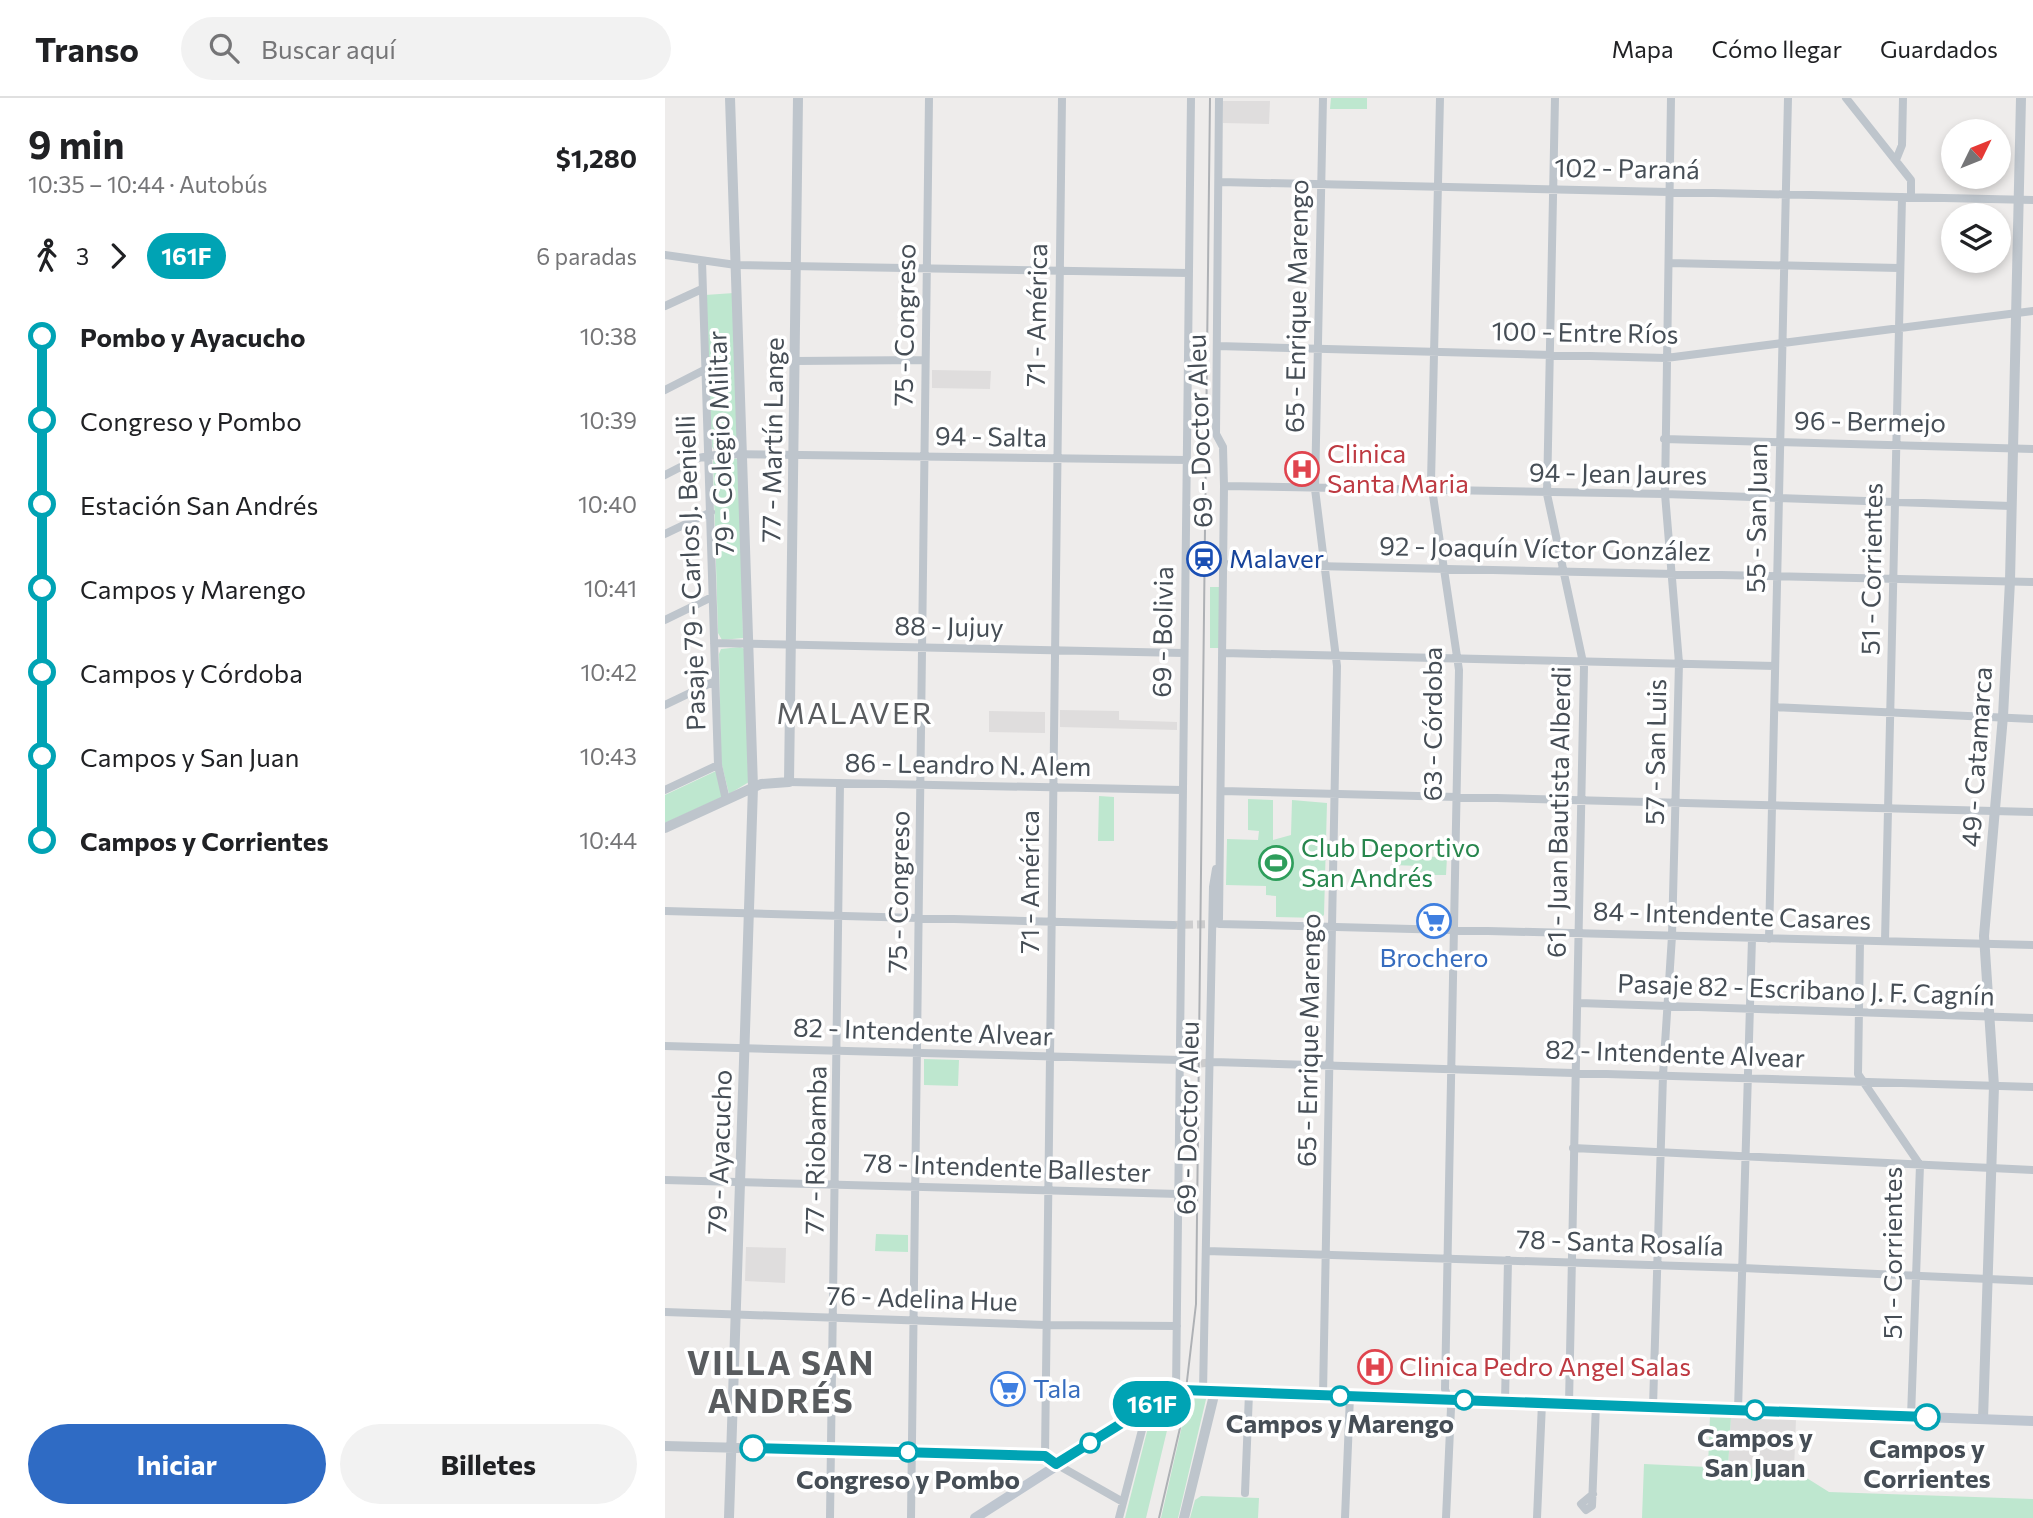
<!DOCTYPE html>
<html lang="es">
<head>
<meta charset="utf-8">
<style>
	:root { --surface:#fff; --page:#f2f2f2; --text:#202124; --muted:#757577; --line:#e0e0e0; --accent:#2f6bc4 }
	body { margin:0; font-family:Commissioner,sans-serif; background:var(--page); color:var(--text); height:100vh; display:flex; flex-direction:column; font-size:26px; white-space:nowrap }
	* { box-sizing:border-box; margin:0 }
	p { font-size:23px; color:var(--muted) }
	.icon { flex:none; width:38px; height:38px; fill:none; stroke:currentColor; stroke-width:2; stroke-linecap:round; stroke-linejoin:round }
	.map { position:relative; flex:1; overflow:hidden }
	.drawer { display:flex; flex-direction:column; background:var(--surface); width:665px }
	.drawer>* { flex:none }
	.badge { padding:0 14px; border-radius:23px; font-size:24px; line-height:46px }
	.needle { width:46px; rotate:47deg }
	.controls { position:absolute; left:1276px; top:21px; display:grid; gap:14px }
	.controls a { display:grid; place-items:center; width:70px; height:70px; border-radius:50%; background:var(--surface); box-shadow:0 4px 10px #0003; font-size:35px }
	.map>.badge { position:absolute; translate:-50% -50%; box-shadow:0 0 0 4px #fff }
	.legs { display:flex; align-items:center; gap:10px; height:77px; padding:0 28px; font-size:23px }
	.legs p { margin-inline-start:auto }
	.overview { display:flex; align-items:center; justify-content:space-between; height:119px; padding:0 28px }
	h1 { font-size:38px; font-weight:700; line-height:52px }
	.action { display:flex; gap:14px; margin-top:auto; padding:14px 28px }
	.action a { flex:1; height:80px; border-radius:42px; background:var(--accent); color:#fff; font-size:28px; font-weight:700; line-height:80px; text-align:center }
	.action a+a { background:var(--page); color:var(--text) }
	ul { padding:0 28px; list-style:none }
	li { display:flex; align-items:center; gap:24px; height:84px; font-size:26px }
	li i { display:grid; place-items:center; width:10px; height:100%; margin:0 9px; background:currentColor }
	li i::after { content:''; width:18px; height:18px; margin:-9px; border:5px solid; border-radius:50%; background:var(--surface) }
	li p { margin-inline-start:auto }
	li:first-child i { background:linear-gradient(#0000 50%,currentColor 0) }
	li:last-child i { background:linear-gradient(currentColor 50%,#0000 0) }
	header { display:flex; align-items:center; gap:42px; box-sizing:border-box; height:98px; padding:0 35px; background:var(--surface); border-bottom:2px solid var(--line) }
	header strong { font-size:33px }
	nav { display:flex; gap:38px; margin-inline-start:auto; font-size:24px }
	.search { width:490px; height:63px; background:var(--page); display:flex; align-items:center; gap:18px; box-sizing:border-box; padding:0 24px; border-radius:38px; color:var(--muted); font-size:26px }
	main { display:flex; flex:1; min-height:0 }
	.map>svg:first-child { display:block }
</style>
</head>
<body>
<header>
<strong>Transo</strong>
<div class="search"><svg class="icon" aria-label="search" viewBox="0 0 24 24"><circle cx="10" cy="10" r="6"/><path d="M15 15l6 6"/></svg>Buscar aquí</div>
<nav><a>Mapa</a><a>Cómo llegar</a><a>Guardados</a></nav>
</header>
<main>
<section class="drawer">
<div class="overview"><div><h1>9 min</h1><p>10:35 – 10:44 · Autobús</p></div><b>$1,280</b></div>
<div class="legs"><svg class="icon" aria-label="walk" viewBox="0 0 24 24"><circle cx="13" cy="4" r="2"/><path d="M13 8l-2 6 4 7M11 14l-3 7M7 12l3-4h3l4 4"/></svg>3<svg class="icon" aria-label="forward" viewBox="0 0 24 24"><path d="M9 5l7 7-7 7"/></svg><b class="badge" style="background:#00a3b4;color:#fff">161F</b><p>6 paradas</p></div>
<ul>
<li><i style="color:#00a3b4"></i><b>Pombo y Ayacucho</b><p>10:38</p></li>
<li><i style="color:#00a3b4"></i><span>Congreso y Pombo</span><p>10:39</p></li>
<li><i style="color:#00a3b4"></i><span>Estación San Andrés</span><p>10:40</p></li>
<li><i style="color:#00a3b4"></i><span>Campos y Marengo</span><p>10:41</p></li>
<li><i style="color:#00a3b4"></i><span>Campos y Córdoba</span><p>10:42</p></li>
<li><i style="color:#00a3b4"></i><span>Campos y San Juan</span><p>10:43</p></li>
<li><i style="color:#00a3b4"></i><b>Campos y Corrientes</b><p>10:44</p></li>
</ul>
<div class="action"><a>Iniciar</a><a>Billetes</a></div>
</section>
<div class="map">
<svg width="1368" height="1420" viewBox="0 0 1368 1420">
	<rect width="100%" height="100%" fill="#eeeceb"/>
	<!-- education -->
	<path fill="#dfdddd" d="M558 3H605L604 26 558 25Z
		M267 272 326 273 325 291 267 290Z
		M395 612 454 613V622L512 624V632L395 629Z
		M324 613 380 614V635L324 634Z
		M81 1149 121 1150 120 1185 80 1183Z
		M1066 1319 1131 1321 1129 1372 1063 1370Z"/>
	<!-- medical -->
	<path fill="#f6e0dd" d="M633 362H642V380L639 383H632Z"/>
	<!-- green -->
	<path fill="#bee7cf" d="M666 0H702V11H665Z
		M69 195 74 349 50 352 47 349 40 197Z
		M51 359 75 361 78 540 57 542 53 535 48 363Z
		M545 489H554V550H545Z
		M75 549 80 551 84 684 64 696 56 663 54 556 56 551Z
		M51 673 57 699 0 725V697Z
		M434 698 449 699V743H433Z
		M583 701 608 702V742L626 737 627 702 662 705 659 817 655 820 611 819V798L601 797V788L561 787 562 741 593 742 594 733 583 732Z
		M728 758 782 759 781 777H754V768L728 767Z
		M259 961 294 962 293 988 259 987Z
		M211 1136 243 1137V1154L210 1153Z
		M511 1295 481 1420H460L488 1310Z
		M524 1297H542L513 1420H496Z
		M1045 1318 1066 1319 1063 1370 1129 1372 1164 1394 1368 1401V1420H977L979 1366 1043 1369Z
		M536 1398 594 1400 593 1420H525L530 1402Z"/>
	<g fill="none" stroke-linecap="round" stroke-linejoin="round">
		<!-- minor-tunnel -->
		<path stroke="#cccccd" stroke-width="8" stroke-dasharray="8 4" stroke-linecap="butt" d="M508 827 551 826
			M524 967 548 964"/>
		<!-- minor -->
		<path stroke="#bec5cc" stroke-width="8" d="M554 0 551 336 558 349 559 388 554 821
			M658 0 650 391 672 568 658 1297
			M775 0 766 384 794 572 780 1291 786 1310 781 1420
			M890 0 882 396 919 569 904 1306
			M1181 0 1246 82V99
			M1231 62 1237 47 1238 0
			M555 84 1368 102
			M0 157 71 167 524 175
			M37 163 53 667 61 702
			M1004 165 1234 170
			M0 208 37 191
			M552 248 1001 260 1368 213
			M130 263 260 262
			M0 292 41 271
			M999 341 1368 351
			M0 377 33 360 56 356 522 362
			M559 388 1000 396 1346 408
			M0 436 46 414
			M559 466 1368 484
			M0 522 47 499
			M49 545 519 555
			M559 555 1110 568
			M0 607 50 583
			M1110 609 1368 621
			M124 684 517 692
			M0 692 53 667
			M557 693 1368 714
			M0 813 508 827
			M554 826 1368 847
			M1104 841 1123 0
			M1195 843 1193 976 1255 1067 1246 1319
			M1220 843 1237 99
			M914 905 1368 920
			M0 948 515 962
			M548 964 1368 989
			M908 1050 1368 1072
			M0 1082 514 1096
			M541 1153 1078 1170 1368 1183
			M0 1214 380 1227 512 1228
			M511 1293 526 0
			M538 1293 548 789 551 771
			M840 1304 843 1162
			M988 1309 998 977 1007 838 1014 565 1000 396 1006 0
			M1073 1312 1087 840
			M380 1358 397 0
			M391 1366 458 1404
			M580 1395 584 1295
			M928 1396 916 1406 921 1412 927 1408 931 1306
			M165 1420 175 685
			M246 1420 264 0
			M454 1420 483 1309
			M680 1420 685 1298
			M872 1420 877 1305"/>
		<!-- tertiary -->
		<path stroke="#bec5cc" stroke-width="10" d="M0 730 96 686 124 684 133 0
			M1318 1321 1329 988 1319 838 1338 618 1345 483 1356 0
			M0 1348 380 1358 391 1366
			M64 1420 88 689 65 0
			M519 1420 550 1293"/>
		<!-- secondary -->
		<path stroke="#bec6d0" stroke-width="10" d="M310 1420 507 1294 518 1292 1368 1323"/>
		<!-- rail -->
		<path stroke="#aeb1b5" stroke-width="2" d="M494 1420 518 1317 531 1206 545 0"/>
	</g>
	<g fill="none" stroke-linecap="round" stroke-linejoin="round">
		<!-- line-1 casing -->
		<g stroke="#fff" stroke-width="16">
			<path id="line-1" d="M88 1350 380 1358 391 1366 507 1294 518 1292 1262 1319"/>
		</g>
		<!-- line-1 -->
		<use href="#line-1" stroke="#00a3b4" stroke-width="10"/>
	</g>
	<!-- icons -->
	<defs>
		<g id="hospital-ring" transform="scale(1.75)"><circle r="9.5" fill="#fff" stroke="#e0444e" stroke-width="1.5"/><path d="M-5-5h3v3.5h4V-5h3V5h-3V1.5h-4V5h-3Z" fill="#e0444e"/></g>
		<g id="station-ring" transform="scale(1.75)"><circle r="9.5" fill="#fff" stroke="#1a4fb4" stroke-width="1.5"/><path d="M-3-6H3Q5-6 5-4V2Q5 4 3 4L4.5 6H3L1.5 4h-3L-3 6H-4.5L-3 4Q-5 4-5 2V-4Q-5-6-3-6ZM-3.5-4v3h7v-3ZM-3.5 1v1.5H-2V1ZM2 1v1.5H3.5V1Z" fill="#1a4fb4"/></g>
		<g id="stadium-ring" transform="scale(1.75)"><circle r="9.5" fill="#fff" stroke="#2e9e5b" stroke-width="1.5"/><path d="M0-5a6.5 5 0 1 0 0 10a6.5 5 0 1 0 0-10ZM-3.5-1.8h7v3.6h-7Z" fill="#2e9e5b"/></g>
		<g id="supermarket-ring" transform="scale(1.75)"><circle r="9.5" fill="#fff" stroke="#3f7fe0" stroke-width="1.5"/><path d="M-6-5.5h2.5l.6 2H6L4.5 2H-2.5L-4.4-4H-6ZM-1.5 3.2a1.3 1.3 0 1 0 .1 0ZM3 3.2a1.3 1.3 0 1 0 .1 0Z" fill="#3f7fe0"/></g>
	</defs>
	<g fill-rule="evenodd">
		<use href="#hospital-ring" x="637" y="371"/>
		<use href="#station-ring" x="539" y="461"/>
		<use href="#stadium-ring" x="611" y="765"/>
		<use href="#supermarket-ring" x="769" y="823"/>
		<use href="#hospital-ring" x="710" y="1269"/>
		<use href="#supermarket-ring" x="343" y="1291"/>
	</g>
	<!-- markers -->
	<g fill="#fff" stroke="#00a3b4" stroke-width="3.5">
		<circle cx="675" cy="1298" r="9"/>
		<circle cx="799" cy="1302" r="9"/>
		<circle cx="1090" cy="1312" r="9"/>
		<circle cx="1262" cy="1319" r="12"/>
		<circle cx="425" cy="1345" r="9"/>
		<circle cx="88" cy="1350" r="12"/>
		<circle cx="243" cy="1354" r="9"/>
	</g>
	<g text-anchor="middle" stroke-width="7" stroke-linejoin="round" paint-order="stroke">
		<!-- street labels -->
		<g font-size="26" fill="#464e56" stroke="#fff">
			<text transform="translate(962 71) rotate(1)" y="9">102 - Paraná</text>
			<text transform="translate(632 208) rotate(-89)" y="9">65 - Enrique Marengo</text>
			<text transform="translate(372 217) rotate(-89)" y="9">71 - América</text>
			<text transform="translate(240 227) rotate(-89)" y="9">75 - Congreso</text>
			<text transform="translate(920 235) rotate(1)" y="9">100 - Entre Ríos</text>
			<text transform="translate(1205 324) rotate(1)" y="9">96 - Bermejo</text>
			<text transform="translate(535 333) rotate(-92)" y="9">69 - Doctor Aleu</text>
			<text transform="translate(326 339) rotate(1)" y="9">94 - Salta</text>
			<text transform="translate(108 342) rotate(-89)" y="9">77 - Martín Lange</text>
			<text transform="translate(56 345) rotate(-92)" y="9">79 - Colegio Militar</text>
			<text transform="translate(953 376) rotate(1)" y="9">94 - Jean Jaures</text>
			<text transform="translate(1092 420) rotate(-89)" y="9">55 - San Juan</text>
			<text transform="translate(880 451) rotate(1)" y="9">92 - Joaquín Víctor González</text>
			<text transform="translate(1207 471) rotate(-89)" y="9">51 - Corrientes</text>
			<text transform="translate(26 475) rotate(-92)" y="9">Pasaje 79 - Carlos J. Benielli</text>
			<text transform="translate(284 529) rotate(1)" y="9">88 - Jujuy</text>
			<text transform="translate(498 534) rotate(-89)" y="9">69 - Bolivia</text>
			<text transform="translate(768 626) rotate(-90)" y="9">63 - Córdoba</text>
			<text transform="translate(991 654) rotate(-89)" y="9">57 - San Luis</text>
			<text transform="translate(1312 659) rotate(-86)" y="9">49 - Catamarca</text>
			<text transform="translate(303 667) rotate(1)" y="9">86 - Leandro N. Alem</text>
			<text transform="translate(894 714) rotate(-89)" y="9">61 - Juan Bautista Alberdi</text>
			<text transform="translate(365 784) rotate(-90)" y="9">71 - América</text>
			<text transform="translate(234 794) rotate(-89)" y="9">75 - Congreso</text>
			<text transform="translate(1067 818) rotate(2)" y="9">84 - Intendente Casares</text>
			<text transform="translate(1141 892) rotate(2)" y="9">Pasaje 82 - Escribano J. F. Cagnín</text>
			<text transform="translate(258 934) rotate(2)" y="9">82 - Intendente Alvear</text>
			<text transform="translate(644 942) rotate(-89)" y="9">65 - Enrique Marengo</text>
			<text transform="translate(1010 956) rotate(2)" y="9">82 - Intendente Alvear</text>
			<text transform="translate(523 1020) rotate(-89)" y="9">69 - Doctor Aleu</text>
			<text transform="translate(151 1052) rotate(-89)" y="9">77 - Riobamba</text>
			<text transform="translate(55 1054) rotate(-88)" y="9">79 - Ayacucho</text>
			<text transform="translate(342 1070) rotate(2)" y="9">78 - Intendente Ballester</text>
			<text transform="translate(955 1145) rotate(2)" y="9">78 - Santa Rosalía</text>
			<text transform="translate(1228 1155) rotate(-90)" y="9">51 - Corrientes</text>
			<text transform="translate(257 1201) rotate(2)" y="9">76 - Adelina Hue</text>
		</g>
		<!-- health labels -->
		<g font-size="26" fill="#be3a42" stroke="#fff" text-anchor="start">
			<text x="662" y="365">Clinica<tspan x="662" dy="30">Santa Maria</tspan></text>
			<text x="734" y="1278">Clinica Pedro Angel Salas</text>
		</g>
		<!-- transit labels -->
		<g font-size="26" fill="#164399" stroke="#fff" text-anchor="start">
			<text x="564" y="470">Malaver</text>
		</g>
		<!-- leisure labels -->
		<g font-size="26" fill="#27864d" stroke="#fff" text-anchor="start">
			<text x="636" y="759">Club Deportivo<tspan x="636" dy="30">San Andrés</tspan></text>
		</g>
		<!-- shop labels -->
		<g font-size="26" fill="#366cbe" stroke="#fff">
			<text x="769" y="869">Brochero</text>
			<text x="368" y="1300" text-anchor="start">Tala</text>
		</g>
		<!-- stop labels -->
		<g font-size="26" font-weight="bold" fill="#464e56" stroke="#fff">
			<text x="675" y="1335">Campos y Marengo</text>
			<text x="1090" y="1349">Campos y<tspan x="1090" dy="30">San Juan</tspan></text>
			<text x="1262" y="1360">Campos y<tspan x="1262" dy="30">Corrientes</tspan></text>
			<text x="243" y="1391">Congreso y Pombo</text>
		</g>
		<!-- quarter labels -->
		<g font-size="30" letter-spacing="2" fill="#595c5f" stroke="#fff">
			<text x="190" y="626">MALAVER</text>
		</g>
		<!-- district labels -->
		<g font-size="33" font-weight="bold" letter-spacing="2" fill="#595c5f" stroke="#fff">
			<text x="116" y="1277">VILLA SAN<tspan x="116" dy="38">ANDRÉS</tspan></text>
		</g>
	</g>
</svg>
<div class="controls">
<a><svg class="needle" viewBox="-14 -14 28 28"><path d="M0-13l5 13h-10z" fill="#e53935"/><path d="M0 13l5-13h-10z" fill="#757577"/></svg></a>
<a><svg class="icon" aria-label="layers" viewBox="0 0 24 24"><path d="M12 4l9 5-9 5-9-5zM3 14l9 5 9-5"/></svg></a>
</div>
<b class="badge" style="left:487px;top:1306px;background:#00a3b4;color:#fff">161F</b>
</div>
</main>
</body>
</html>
